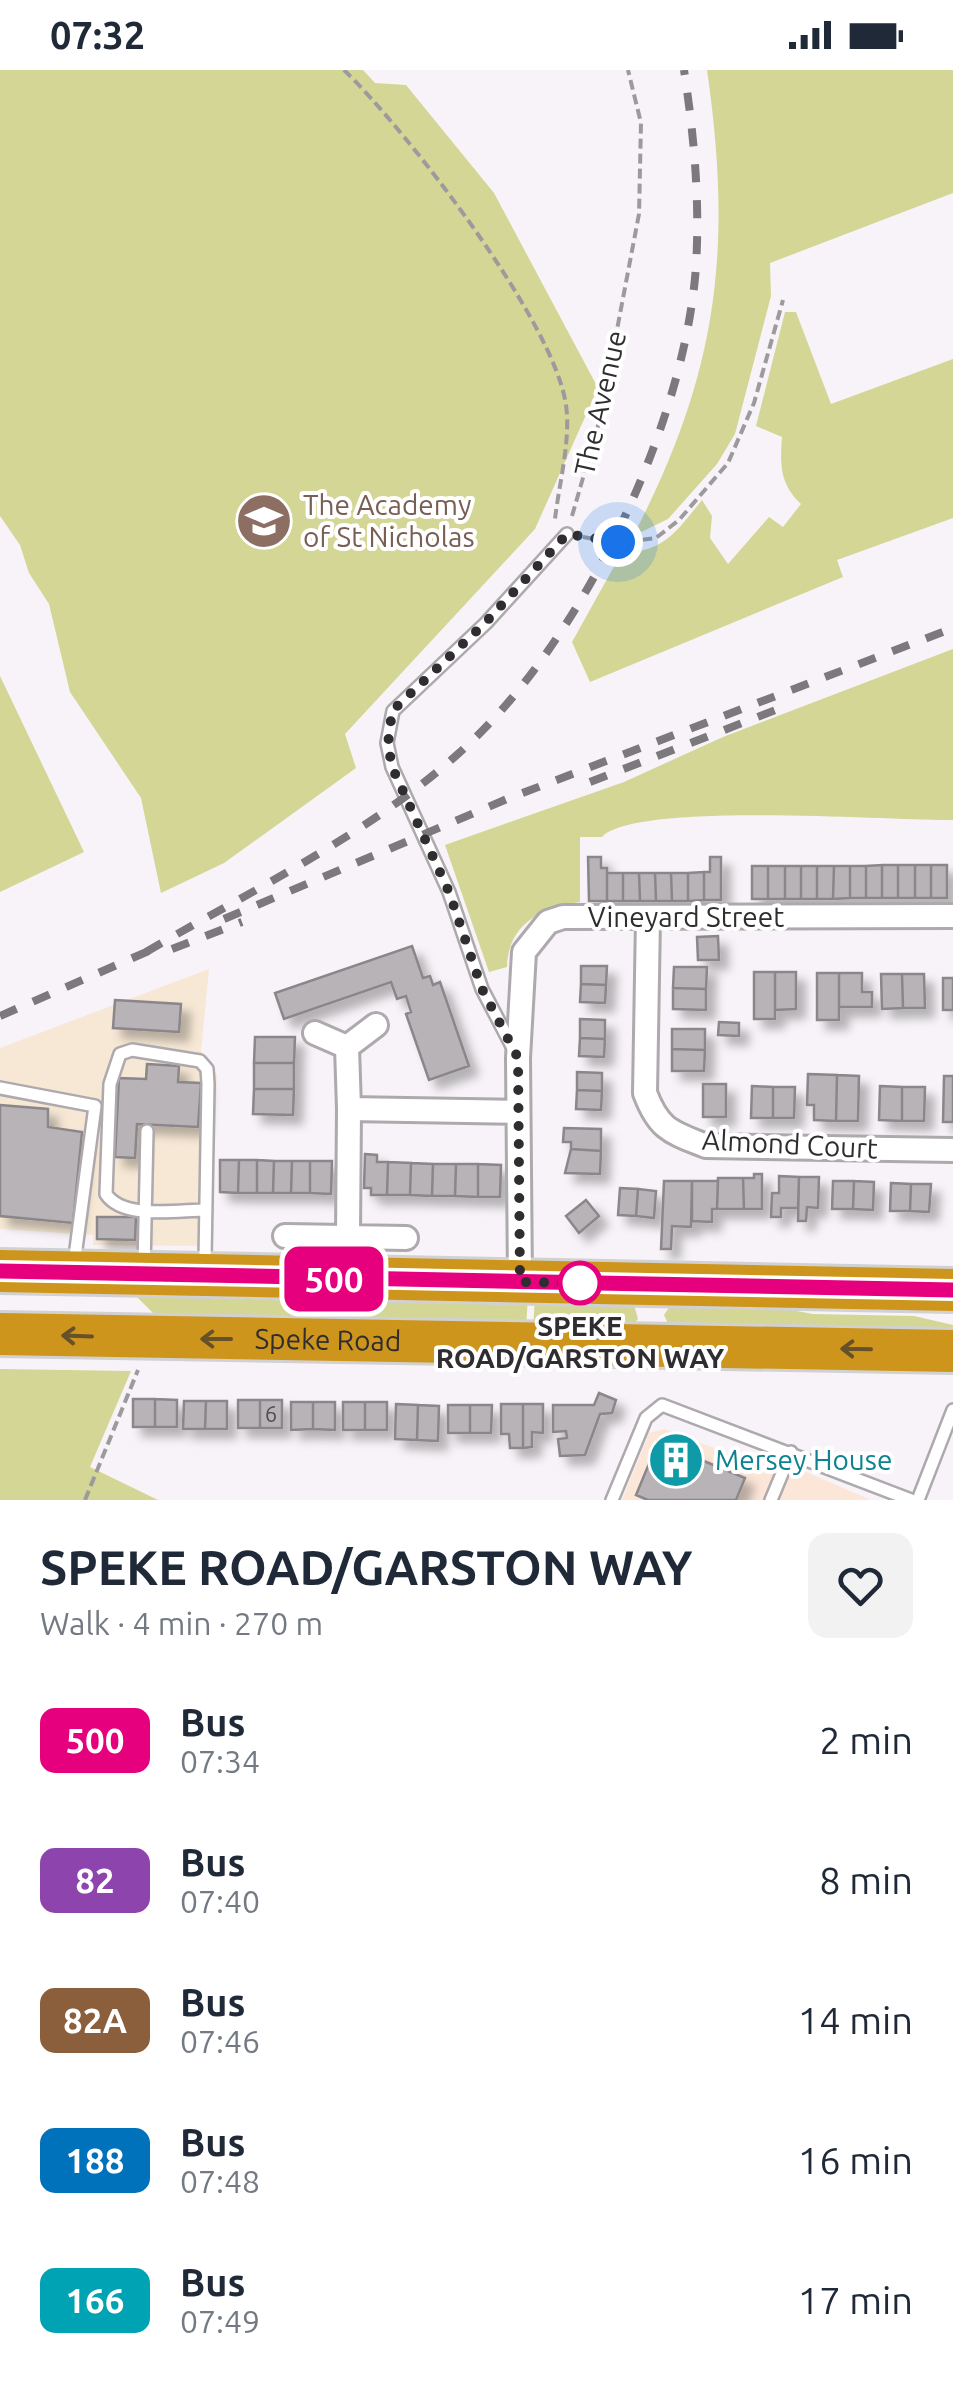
<!DOCTYPE html>
<html lang="en">
<head>
<meta charset="utf-8">
<style>
	:root { --surface:#fff; --page:#f2f2f3; --text:#1f2937; --muted:#747a83 }
	body { margin:0; font-family:Ubuntu,sans-serif; background:var(--page); color:var(--text); height:100vh; display:flex; flex-direction:column; font-size:38px; white-space:nowrap }
	* { box-sizing:border-box; margin:0 }
	p { font-size:32px; color:var(--muted) }
	.icon { flex:none; width:55px; height:55px; fill:none; stroke:currentColor; stroke-width:2; stroke-linecap:round; stroke-linejoin:round }
	.map { position:relative; height:1430px; overflow:hidden }
	.drawer { display:flex; flex-direction:column; background:var(--surface); flex:1 }
	.drawer>* { flex:none }
	.badge { padding:0 20px; border-radius:15px; font-size:35px; line-height:65px }
	.you { position:absolute; width:50px; height:50px; margin:-25px; border:8px solid #fff; border-radius:50%; background:#1a73e8; box-shadow:0 0 0 15px #1a73e833 }
	.map>.badge { position:absolute; translate:-50% -50%; box-shadow:0 0 0 5px #fff }
	.round { display:grid; place-items:center; flex:none; width:105px; height:105px; border-radius:20px; background:var(--page) }
	.head { display:flex; align-items:center; justify-content:space-between; height:170px; padding:0 40px }
	h1 { font-size:48px; font-weight:700; line-height:75px }
	ul { padding:0; list-style:none }
	li { display:flex; align-items:center; gap:30px; height:140px; padding:0 40px }
	li div { flex:1 }
	li b { display:block; font-size:38px }
	li em { font-style:normal }
	li .badge { min-width:110px; font-weight:700; text-align:center }
	.status { display:flex; justify-content:space-between; align-items:center; height:70px; padding:0 50px; background:var(--surface); direction:ltr }
	.status svg { height:28px; fill:currentColor }
	.map>svg:first-child { display:block }
</style>
</head>
<body>
<div class="status"><b>07:32</b><svg viewBox="0 0 49 12"><path d="M0 12V9h3v3zM5 12V6h3v6zM10 12V3h3v9zM15 12V0h3v12zM26 1h20v11H26zM47 4h2v5h-2z"/></svg></div>
<div class="map">
<svg width="953" height="1430" viewBox="0 0 953 1430">
	<defs>
		<filter id="shadow"><feDropShadow dx="9" dy="9" stdDeviation="5" flood-color="#0004"/></filter>
	</defs>
	<rect width="100%" height="100%" fill="#f7f3f8"/>
	<!-- commercial -->
	<path fill="#fce6d8" d="M665 1359 755 1394 762 1383 871 1430H622L649 1363Z"/>
	<!-- industrial -->
	<path fill="#f7e8d5" d="M209 899 201 981 217 1005 211 1176 93 1175V1165L0 1159V978Z"/>
	<!-- green -->
	<path fill="#d3d694" d="M0 0H363L375 13 406 15 494 123 598 318 535 459 345 664 356 698 224 793 161 823 141 728 70 622 49 534 29 503 20 475 0 446Z
		M707 0H953V123L770 193 771 226 735 364 717 394 668 449 633 466C718 304 733 179 707 0Z
		M785 242H796L831 334 953 289V448L837 490 843 507 590 612 572 572 621 484C666 480 675 463 702 430L712 446 710 468 728 494 769 447 783 457 801 434C780 414 780 396 782 367L756 356Z
		M953 579V750C892 751 636 731 602 767H580V832C542 838 508 853 507 897L489 902 445 775 624 712 723 667Z
		M0 606 84 782 0 822Z
		M131 1221 528 1227 526 1258 161 1251Z
		M535 1228H632L638 1249 633 1255 533 1259Z
		M743 1231 813 1244 914 1246 953 1255V1266L672 1262 664 1245 670 1236Z
		M0 1299 131 1301 90 1397 158 1430H0Z"/>
	<!-- building -->
	<path fill="#b7b3b7" stroke="#8a868a" stroke-width="2.5" filter="url(#shadow)" d="M588 787H601V798H607V831H589Z
		M710 787H721V830H704V802H710Z
		M882 795V828H866V796Z
		M882 795H898V828H882Z
		M898 795H915V828H898Z
		M915 795H931V828H915Z
		M931 795H947V828H931Z
		M752 796H768V829H752Z
		M768 796H785V829H768Z
		M785 796H801V829H785Z
		M801 796H817V829H801Z
		M817 796H834L833 829H817Z
		M834 796H850V828L833 829Z
		M850 796H866V828H850Z
		M704 802V830L688 831V803Z
		M607 803H623V831H607Z
		M623 803H639L640 831H623Z
		M639 803H655L656 831H640Z
		M655 803H671L672 831H656Z
		M671 803H688V831H672Z
		M718 866 719 890H698L697 867Z
		M412 876 423 908 430 906 433 915 440 912 469 996 429 1010 406 944 411 942 406 926 397 929 391 912 284 949 275 923Z
		M581 896H607L606 915 581 914Z
		M674 897H707L706 919 673 918Z
		M754 902H775V949H754Z
		M775 902H796V939L775 940Z
		M817 903H839V950H817Z
		M839 903H862V922H872V937H839Z
		M881 904H902L903 938 882 939Z
		M902 904H924L925 938H903Z
		M943 908H953V940H943Z
		M581 914 606 915 605 933 580 932Z
		M673 918 706 919V940L673 939Z
		M115 930 181 934 179 962 113 958Z
		M580 949 605 950V969L580 968Z
		M719 952 739 953V966L718 965Z
		M672 959H705V980L672 979Z
		M255 967H295L294 993H254Z
		M580 968 605 969 604 987 579 986Z
		M672 979 705 980 704 1001H672Z
		M254 993H294V1019H254Z
		M147 994 179 996 178 1012 201 1013 198 1057 137 1054 135 1088 115 1087 119 1008 146 1009Z
		M577 1002 602 1003V1021L577 1020Z
		M808 1004 837 1005 836 1051 814 1050V1035H807Z
		M837 1005 859 1006 858 1051H836Z
		M944 1006H953V1052H943Z
		M703 1014H726V1047H703Z
		M752 1016 773 1017V1048H751Z
		M880 1016 902 1017V1051L879 1050Z
		M773 1017H795L794 1048H773Z
		M902 1017H925L924 1051H902Z
		M254 1019H294L293 1045 253 1044Z
		M577 1020 602 1021 601 1040 576 1039Z
		M0 1035 48 1039V1057L82 1062 73 1153 0 1146Z
		M564 1058 601 1059V1081L571 1079V1072H563Z
		M571 1079 601 1081 600 1104 565 1103Z
		M365 1084 377 1085V1092H388L387 1125H371V1118H364Z
		M220 1090H239L238 1123 220 1122Z
		M239 1090H257V1123H238Z
		M257 1090 274 1091 273 1123H257Z
		M274 1091H292L291 1123H273Z
		M292 1091H310V1123H291Z
		M310 1091H332L331 1124 310 1123Z
		M388 1092 411 1093 410 1125H387Z
		M411 1093 433 1094 432 1126 410 1125Z
		M433 1094H456L455 1126H432Z
		M456 1094H478V1127L455 1126Z
		M478 1094 501 1095 500 1127H478Z
		M754 1104H762V1139H744L743 1108H754Z
		M779 1106 799 1107 798 1138H781V1147H771L772 1123H779Z
		M799 1107H819L818 1138 807 1137 806 1151H798Z
		M718 1108H743L744 1139H717Z
		M664 1111H692L691 1157 672 1156 671 1179H661Z
		M692 1111H718L717 1139H712V1152L692 1151Z
		M833 1111H854L853 1139H832Z
		M854 1111 874 1112 873 1140 853 1139Z
		M891 1113 911 1114 910 1141H890Z
		M911 1114H931L929 1142 910 1141Z
		M620 1118 638 1119 636 1146 618 1145Z
		M638 1119 656 1121 654 1148 636 1146Z
		M586 1130 599 1146 579 1163 566 1146Z
		M97 1147H136L135 1170 97 1169Z
		M599 1323 616 1330 612 1343 600 1344 585 1385 560 1386 558 1369 567 1368 566 1361 553 1362V1335H594Z
		M133 1329H155V1357H133Z
		M155 1329 177 1330V1357H155Z
		M238 1330H260V1358H238Z
		M260 1330H282V1358H260Z
		M184 1331H206L205 1359H183Z
		M206 1331H227V1359H205Z
		M291 1332H313V1359L291 1360Z
		M313 1332H335V1360L313 1359Z
		M343 1332H365V1360H343Z
		M365 1332H387V1360H365Z
		M396 1334 418 1335 417 1370 395 1369Z
		M501 1334H523V1378H510L509 1364H501Z
		M523 1334H543V1363L532 1362V1377L523 1378Z
		M418 1335 439 1336 438 1371 417 1370Z
		M448 1335H470V1363H448Z
		M470 1335H492L491 1363H470Z
		M658 1372 745 1408 736 1430H648L636 1425Z"/>
	<g fill="none" stroke-linecap="round" stroke-linejoin="round">
		<!-- lane casing -->
		<g stroke="#ada9ad" stroke-width="16">
			<path id="lane" d="M514 980 482 919 449 822 392 697 387 673 393 641 486 553 567 464
				M0 1018 95 1036 74 1194
				M144 1197 147 1061
				M204 1198 205 1189 208 1014 207 999 200 991 132 980 120 984 110 1014 106 1124C123 1150 178 1140 206 1140
				M612 1430 646 1348 662 1335 911 1430
				M771 1430 791 1382
				M918 1430 953 1340"/>
		</g>
		<!-- street casing -->
		<g stroke="#ada9ad" stroke-width="28">
			<path id="street" d="M648 849 645 1023C659 1060 671 1062 706 1076L953 1080
				M315 963 347 977 349 1039 518 1042
				M347 977 376 955
				M348 1165 349 1039
				M285 1166 406 1168
				M520 1212 518 988 524 882 548 852 563 847 953 846"/>
		</g>
		<!-- highway casing -->
		<g stroke="#d1d1d1" stroke-width="48">
			<g id="highway">
				<path d="M0 1201 953 1220"/>
				<path id="s1" d="M0 1264 953 1281"/>
			</g>
		</g>
		<!-- path -->
		<path stroke="#9d9a9d" stroke-width="4" stroke-dasharray="10 5" stroke-linecap="butt" d="M344 0C407 61 554 251 566 335 571 370 559 414 555 449
			M572 446 600 349 639 144 641 53 628 0
			M583 467 618 473 656 468 679 450 728 393 754 333 783 230
			M85 1430 138 1300"/>
		<!-- lane -->
		<use href="#lane" stroke="#fff" stroke-width="11"/>
		<!-- street -->
		<use href="#street" stroke="#fff" stroke-width="22"/>
		<!-- highway -->
		<use href="#highway" stroke="#ce951c" stroke-width="42"/>
		<!-- rail -->
		<path stroke="#7c797c" stroke-width="8" stroke-dasharray="18 18" stroke-linecap="butt" d="M590 712 791 634
			M224 849 507 729 953 558
			M172 879 242 852
			M146 882C252 820 368 765 459 683 579 577 685 357 696 196 700 130 694 65 684 0
			M0 946 160 876"/>
	</g>
	<!-- one-way arrows -->
	<defs><path id="oneway-shaft" d="M-6 0H5M1.5-3L5.5 0L1.5 3" fill="none" stroke-width="1.6" stroke-linecap="round" stroke-linejoin="round" transform="scale(2.5)"/></defs>
	<g stroke="#675128">
		<use href="#oneway-shaft" transform="translate(77 1266) rotate(-178)"/>
		<use href="#oneway-shaft" transform="translate(216 1269) rotate(-180)"/>
		<use href="#oneway-shaft" transform="translate(856 1279) rotate(-179)"/>
	</g>
	<g fill="none" stroke-linecap="round" stroke-linejoin="round">
		<!-- line casing -->
		<g stroke="#fff" stroke-width="22">
			<path id="line" d="M0 1201 953 1220"/>
		</g>
		<!-- line -->
		<use href="#line" stroke="#e6007e" stroke-width="15"/>
		<!-- walk -->
		<path stroke="#2f2d2f" stroke-width="10" stroke-dasharray="0 18" d="M580 1213 520 1212 518 988 482 919 449 822 392 697 388 674 392 641 486 552 567 464 618 472"/>
	</g>
	<!-- icons -->
	<defs>
		<g id="school-disc" transform="scale(2.875)"><circle r="9.5" fill="#8d6e63" stroke="#fff"/><path d="M0-5L7-2L0 1L-7-2ZM-4 1L0 2.5L4 1V4Q0 6-4 4Z" fill="#fff"/></g>
		<g id="building-disc" transform="scale(2.875)"><circle r="9.5" fill="#0f9aa8" stroke="#fff"/><path d="M-4-6H4V6H1V3H-1V6H-4ZM-2.5-4.3h1.7v1.8h-1.7ZM.8-4.3h1.7v1.8H.8ZM-2.5-1h1.7V.8h-1.7ZM.8-1h1.7V.8H.8Z" fill="#fff"/></g>
	</defs>
	<g fill-rule="evenodd">
		<use href="#school-disc" x="264" y="451"/>
		<use href="#building-disc" x="676" y="1390"/>
	</g>
	<!-- markers -->
	<circle fill="#fff" stroke="#e6007e" stroke-width="5" cx="580" cy="1213" r="20"/>
	<g text-anchor="middle" stroke-width="8" stroke-linejoin="round" paint-order="stroke">
		<!-- number labels -->
		<g font-size="22" fill="#514e51">
			<text x="271" y="1352">6</text>
		</g>
		<!-- street labels -->
		<g font-size="28" fill="#2f2d2f" stroke="#fff">
			<text transform="translate(600 333) rotate(-77)" y="10">The Avenue</text>
			<text x="686" y="857">Vineyard Street</text>
			<text transform="translate(790 1074) rotate(3)" y="10">Almond Court</text>
			<text dy="10" stroke="none"><textPath href="#s1" startOffset="328">Speke Road</textPath></text>
		</g>
		<!-- education labels -->
		<g font-size="28" fill="#785e54" stroke="#fff" text-anchor="start">
			<text x="303" y="445">The Academy<tspan x="303" dy="32">of St Nicholas</tspan></text>
		</g>
		<!-- stop labels -->
		<g font-size="28" font-weight="bold" fill="#2f2d2f" stroke="#fff">
			<text x="580" y="1266">SPEKE<tspan x="580" dy="32">ROAD/GARSTON WAY</tspan></text>
		</g>
		<!-- culture labels -->
		<g font-size="28" fill="#0d838f" stroke="#fff" text-anchor="start">
			<text x="715" y="1400">Mersey House</text>
		</g>
	</g>
</svg>
<div class="you" style="left:618px;top:472px"></div>
<b class="badge" style="left:334px;top:1209px;background:#e6007e;color:#fff">500</b>
</div>
<section class="drawer">
<div class="head"><div><h1>SPEKE ROAD/GARSTON WAY</h1><p>Walk · 4 min · 270 m</p></div><a class="round"><svg class="icon" aria-label="heart" viewBox="0 0 24 24"><path d="M12 20l-8-8c-3-5 5-10 8-4 3-6 11-1 8 4z"/></svg></a></div>
<ul>
<li><span class="badge" style="background:#e6007e;color:#fff">500</span><div><b>Bus</b><p>07:34</p></div><em>2 min</em></li>
<li><span class="badge" style="background:#8e44ad;color:#fff">82</span><div><b>Bus</b><p>07:40</p></div><em>8 min</em></li>
<li><span class="badge" style="background:#8b5e3c;color:#fff">82A</span><div><b>Bus</b><p>07:46</p></div><em>14 min</em></li>
<li><span class="badge" style="background:#0072bc;color:#fff">188</span><div><b>Bus</b><p>07:48</p></div><em>16 min</em></li>
<li><span class="badge" style="background:#00a3b4;color:#fff">166</span><div><b>Bus</b><p>07:49</p></div><em>17 min</em></li>
</ul>
</section>
</body>
</html>
